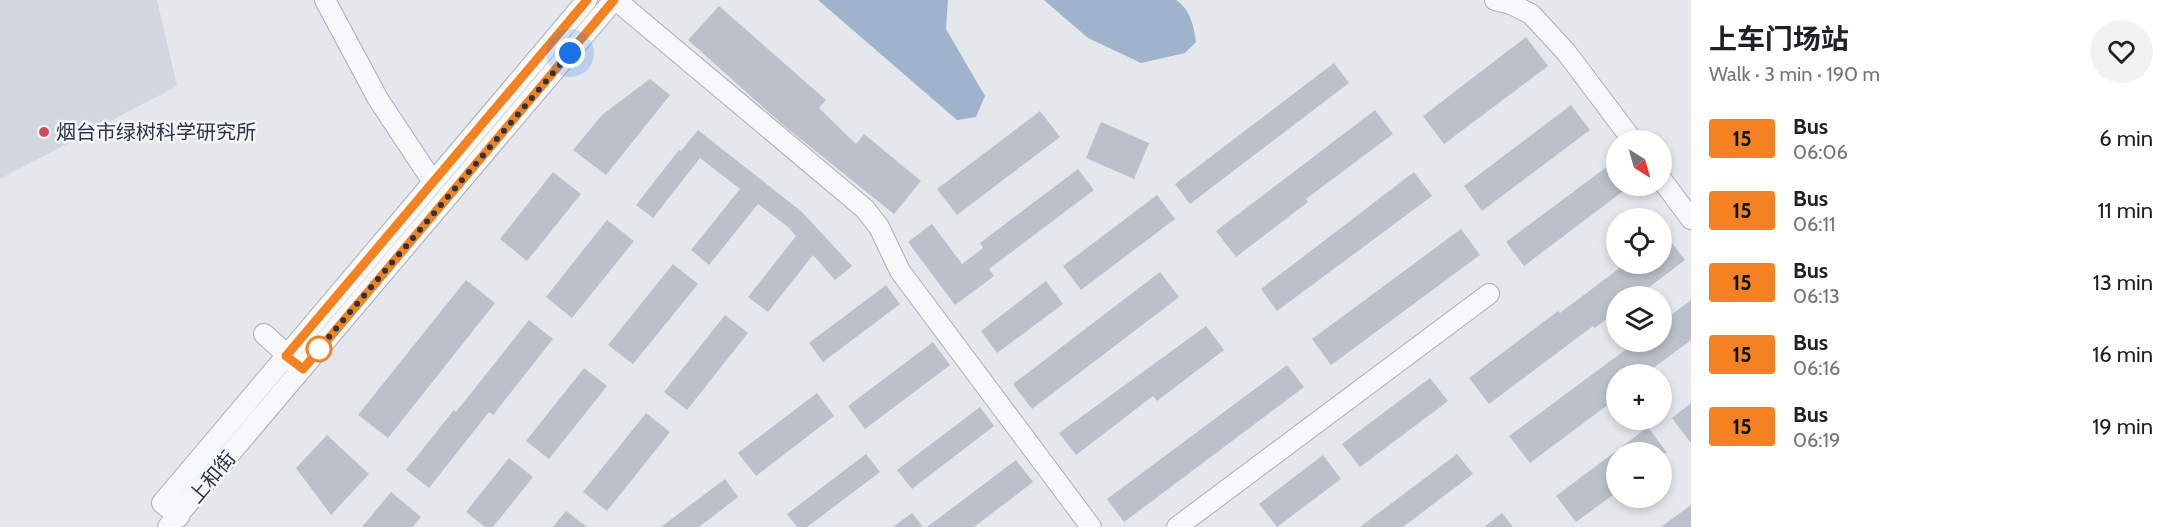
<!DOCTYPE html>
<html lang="en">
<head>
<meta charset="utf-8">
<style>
	:root { --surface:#fff; --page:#f2f2f2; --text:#202124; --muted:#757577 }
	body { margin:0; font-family:Cabin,"Noto Sans SC",sans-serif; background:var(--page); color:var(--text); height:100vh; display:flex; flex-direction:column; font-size:22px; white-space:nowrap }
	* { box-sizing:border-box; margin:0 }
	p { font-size:20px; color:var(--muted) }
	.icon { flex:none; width:33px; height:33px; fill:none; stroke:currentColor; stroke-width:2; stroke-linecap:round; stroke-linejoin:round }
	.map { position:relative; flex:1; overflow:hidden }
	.details { display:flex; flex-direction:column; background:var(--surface); width:480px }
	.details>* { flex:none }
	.badge { padding:0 12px; border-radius:4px; font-size:21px; line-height:39px }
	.needle { width:39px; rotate:143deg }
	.tools { position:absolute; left:1606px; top:130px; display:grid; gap:12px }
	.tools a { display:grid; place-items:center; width:66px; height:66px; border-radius:50%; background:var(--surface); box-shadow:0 3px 9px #0003; font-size:30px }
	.you { position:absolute; width:30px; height:30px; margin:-15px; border:4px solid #fff; border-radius:50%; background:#1a73e8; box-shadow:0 0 0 9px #1a73e833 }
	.map>.badge { position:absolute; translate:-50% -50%; box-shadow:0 0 0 3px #fff }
	.round { display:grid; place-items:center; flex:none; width:63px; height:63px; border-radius:32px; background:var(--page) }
	.overview { display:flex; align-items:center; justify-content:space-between; height:102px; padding:0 18px }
	h1 { font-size:28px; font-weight:700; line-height:45px }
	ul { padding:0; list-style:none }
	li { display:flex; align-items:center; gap:18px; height:72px; padding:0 18px }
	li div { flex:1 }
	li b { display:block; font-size:22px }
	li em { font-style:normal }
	li .badge { min-width:66px; font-weight:700; text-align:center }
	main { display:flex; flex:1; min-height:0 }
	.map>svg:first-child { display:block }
</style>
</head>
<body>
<main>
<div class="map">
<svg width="1691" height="527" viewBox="0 0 1691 527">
	<rect width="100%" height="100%" fill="#e4e7ec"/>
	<!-- built -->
	<path fill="#d2d6de" d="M0 0H157L177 86 0 179Z"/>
	<!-- water -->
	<path fill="#9fb4cc" d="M818 0H948L946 29 985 96 976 117 957 120Z
		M1044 0H1176C1190 9 1194 26 1196 42L1185 53 1141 63 1088 38Z"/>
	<!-- building -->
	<path fill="#bbc0ca" d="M719 6 826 100 819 108 856 144 864 134 921 181 894 214 782 124 688 40Z
		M1526 37 1548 66 1444 144 1423 116Z
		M1334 63 1349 83 1190 204 1175 184Z
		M650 79 670 95 606 175 573 150 602 115Z
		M1571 105 1590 130 1482 211 1464 186Z
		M1375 110 1393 134 1306 199 1308 202 1236 257 1216 231Z
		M1040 111 1060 137 957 215 937 189Z
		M1101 122 1149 143 1134 179 1086 158Z
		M698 130 802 212 852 266 835 280 813 255 768 312 748 297 796 236 788 227 758 204 709 265 691 250 740 189 700 158 653 218 636 205 679 150 681 151Z
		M1612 163 1617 170V186H1630L1524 266 1506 242Z
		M1078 169 1094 190 989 269 994 276 955 305 908 242 932 224 962 264 983 248 980 243Z
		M553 172 581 194 527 261 500 239Z
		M1414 172 1432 196 1277 311 1261 289Z
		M1157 195 1175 219 1081 290 1063 266Z
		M607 220 634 241 572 318 546 297Z
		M1461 229 1480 255 1331 365 1312 339Z
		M1662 230 1685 260 1636 297H1617V311L1595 328 1593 326 1489 404 1469 378 1558 311 1560 313 1625 264H1662Z
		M673 264 698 284 633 364 608 345Z
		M1160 272 1179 297 1032 409 1013 384Z
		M466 280 495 303 388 438 358 415Z
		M1046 281 1063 304 997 353 981 331Z
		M886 285 900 304 823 362 809 343Z
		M1691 300V340L1644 375H1617V398L1530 463 1509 436 1636 342H1662V322Z
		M725 315 748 333 687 410 664 392Z
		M529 320 553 339 493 415 489 412 429 488 406 470 454 410 456 412Z
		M1206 326 1224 350 1157 401 1153 396 1076 455 1059 433Z
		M933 342 950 365 865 429 848 406Z
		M1287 365 1304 387 1124 522 1107 499Z
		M584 368 607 386 549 459 526 441Z
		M1430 378 1448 401 1360 467 1342 444Z
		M817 393 834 416 756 476 738 453Z
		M1691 403V443L1672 418Z
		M980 407 994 426 912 489 897 470Z
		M646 413 670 432 607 511 583 492Z
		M1648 427 1667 453H1617V492L1576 522 1556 496Z
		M327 435 369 474 331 515 296 468Z
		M866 454 880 472 807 527H797L787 514Z
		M1457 454 1473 474 1403 527H1360Z
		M1323 455 1341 479 1277 527 1259 504Z
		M509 458 533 477 493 527H485L466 512Z
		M1016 460 1033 482 974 527H927Z
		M725 479 738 497 699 527H661Z
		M391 492 421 517 413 527H362Z
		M1691 505V527H1661Z
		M566 511 587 527H553Z
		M912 513 923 527H893Z
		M1502 513 1513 527H1484Z"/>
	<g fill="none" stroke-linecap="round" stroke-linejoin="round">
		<!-- minor casing -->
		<g stroke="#a9aeb7" stroke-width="22">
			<path id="minor" d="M325 0 378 99 433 182
				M616 0 865 209 879 227 900 271 1091 527
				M1495 0 1511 4 1531 14 1566 52 1633 141
				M1662 180 1691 219
				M264 334 296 363
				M179 517 162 503 587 0
				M168 527 614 0
				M1177 527 1489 294"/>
		</g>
		<!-- minor -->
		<use href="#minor" stroke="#f7f8fa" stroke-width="20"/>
	</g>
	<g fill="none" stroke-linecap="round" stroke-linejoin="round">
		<!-- line casing -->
		<g stroke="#fff" stroke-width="14">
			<path id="line" d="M587 0 286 356 303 369 614 0"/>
		</g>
		<!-- line -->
		<use href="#line" stroke="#f58220" stroke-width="9"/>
		<!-- walk -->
		<path stroke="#2b3445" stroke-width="6" stroke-dasharray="0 10.8" d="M319 349 317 351 570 53"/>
	</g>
	<!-- markers -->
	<circle fill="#d1495b" stroke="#f4f6f9" stroke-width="2" cx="44" cy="132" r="6"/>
	<circle fill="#fff" stroke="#f58220" stroke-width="3" cx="319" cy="349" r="12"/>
	<g text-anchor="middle" stroke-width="5" stroke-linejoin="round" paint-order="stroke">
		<!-- poi labels -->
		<g font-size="20" fill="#2b3445" stroke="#f4f6f9" text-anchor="start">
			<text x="56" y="139">烟台市绿树科学研究所</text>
		</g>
		<!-- street labels -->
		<g font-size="20" fill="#2b3445" stroke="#f4f6f9">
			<text transform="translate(212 477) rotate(-50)" y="7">上和街</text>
		</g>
	</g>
</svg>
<div class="tools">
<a><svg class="needle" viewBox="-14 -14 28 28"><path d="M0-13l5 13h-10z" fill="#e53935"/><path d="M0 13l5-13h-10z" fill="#757577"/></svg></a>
<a><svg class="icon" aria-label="locate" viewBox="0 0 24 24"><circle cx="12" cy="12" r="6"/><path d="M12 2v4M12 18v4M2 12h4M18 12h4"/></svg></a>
<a><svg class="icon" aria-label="layers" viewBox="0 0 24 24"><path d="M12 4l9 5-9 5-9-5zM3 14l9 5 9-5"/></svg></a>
<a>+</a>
<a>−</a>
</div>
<div class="you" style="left:570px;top:53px"></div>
</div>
<section class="details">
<div class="overview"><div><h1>上车门场站</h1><p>Walk · 3 min · 190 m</p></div><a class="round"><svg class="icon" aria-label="heart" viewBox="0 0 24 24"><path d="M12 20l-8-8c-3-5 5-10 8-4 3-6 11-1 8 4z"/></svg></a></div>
<ul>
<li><span class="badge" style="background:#f58220;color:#111">15</span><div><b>Bus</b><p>06:06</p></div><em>6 min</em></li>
<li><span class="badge" style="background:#f58220;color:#111">15</span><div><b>Bus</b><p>06:11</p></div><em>11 min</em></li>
<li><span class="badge" style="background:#f58220;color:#111">15</span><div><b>Bus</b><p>06:13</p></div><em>13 min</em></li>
<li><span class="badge" style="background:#f58220;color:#111">15</span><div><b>Bus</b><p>06:16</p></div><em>16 min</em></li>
<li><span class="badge" style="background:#f58220;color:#111">15</span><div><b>Bus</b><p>06:19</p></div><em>19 min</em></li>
</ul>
</section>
</main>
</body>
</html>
